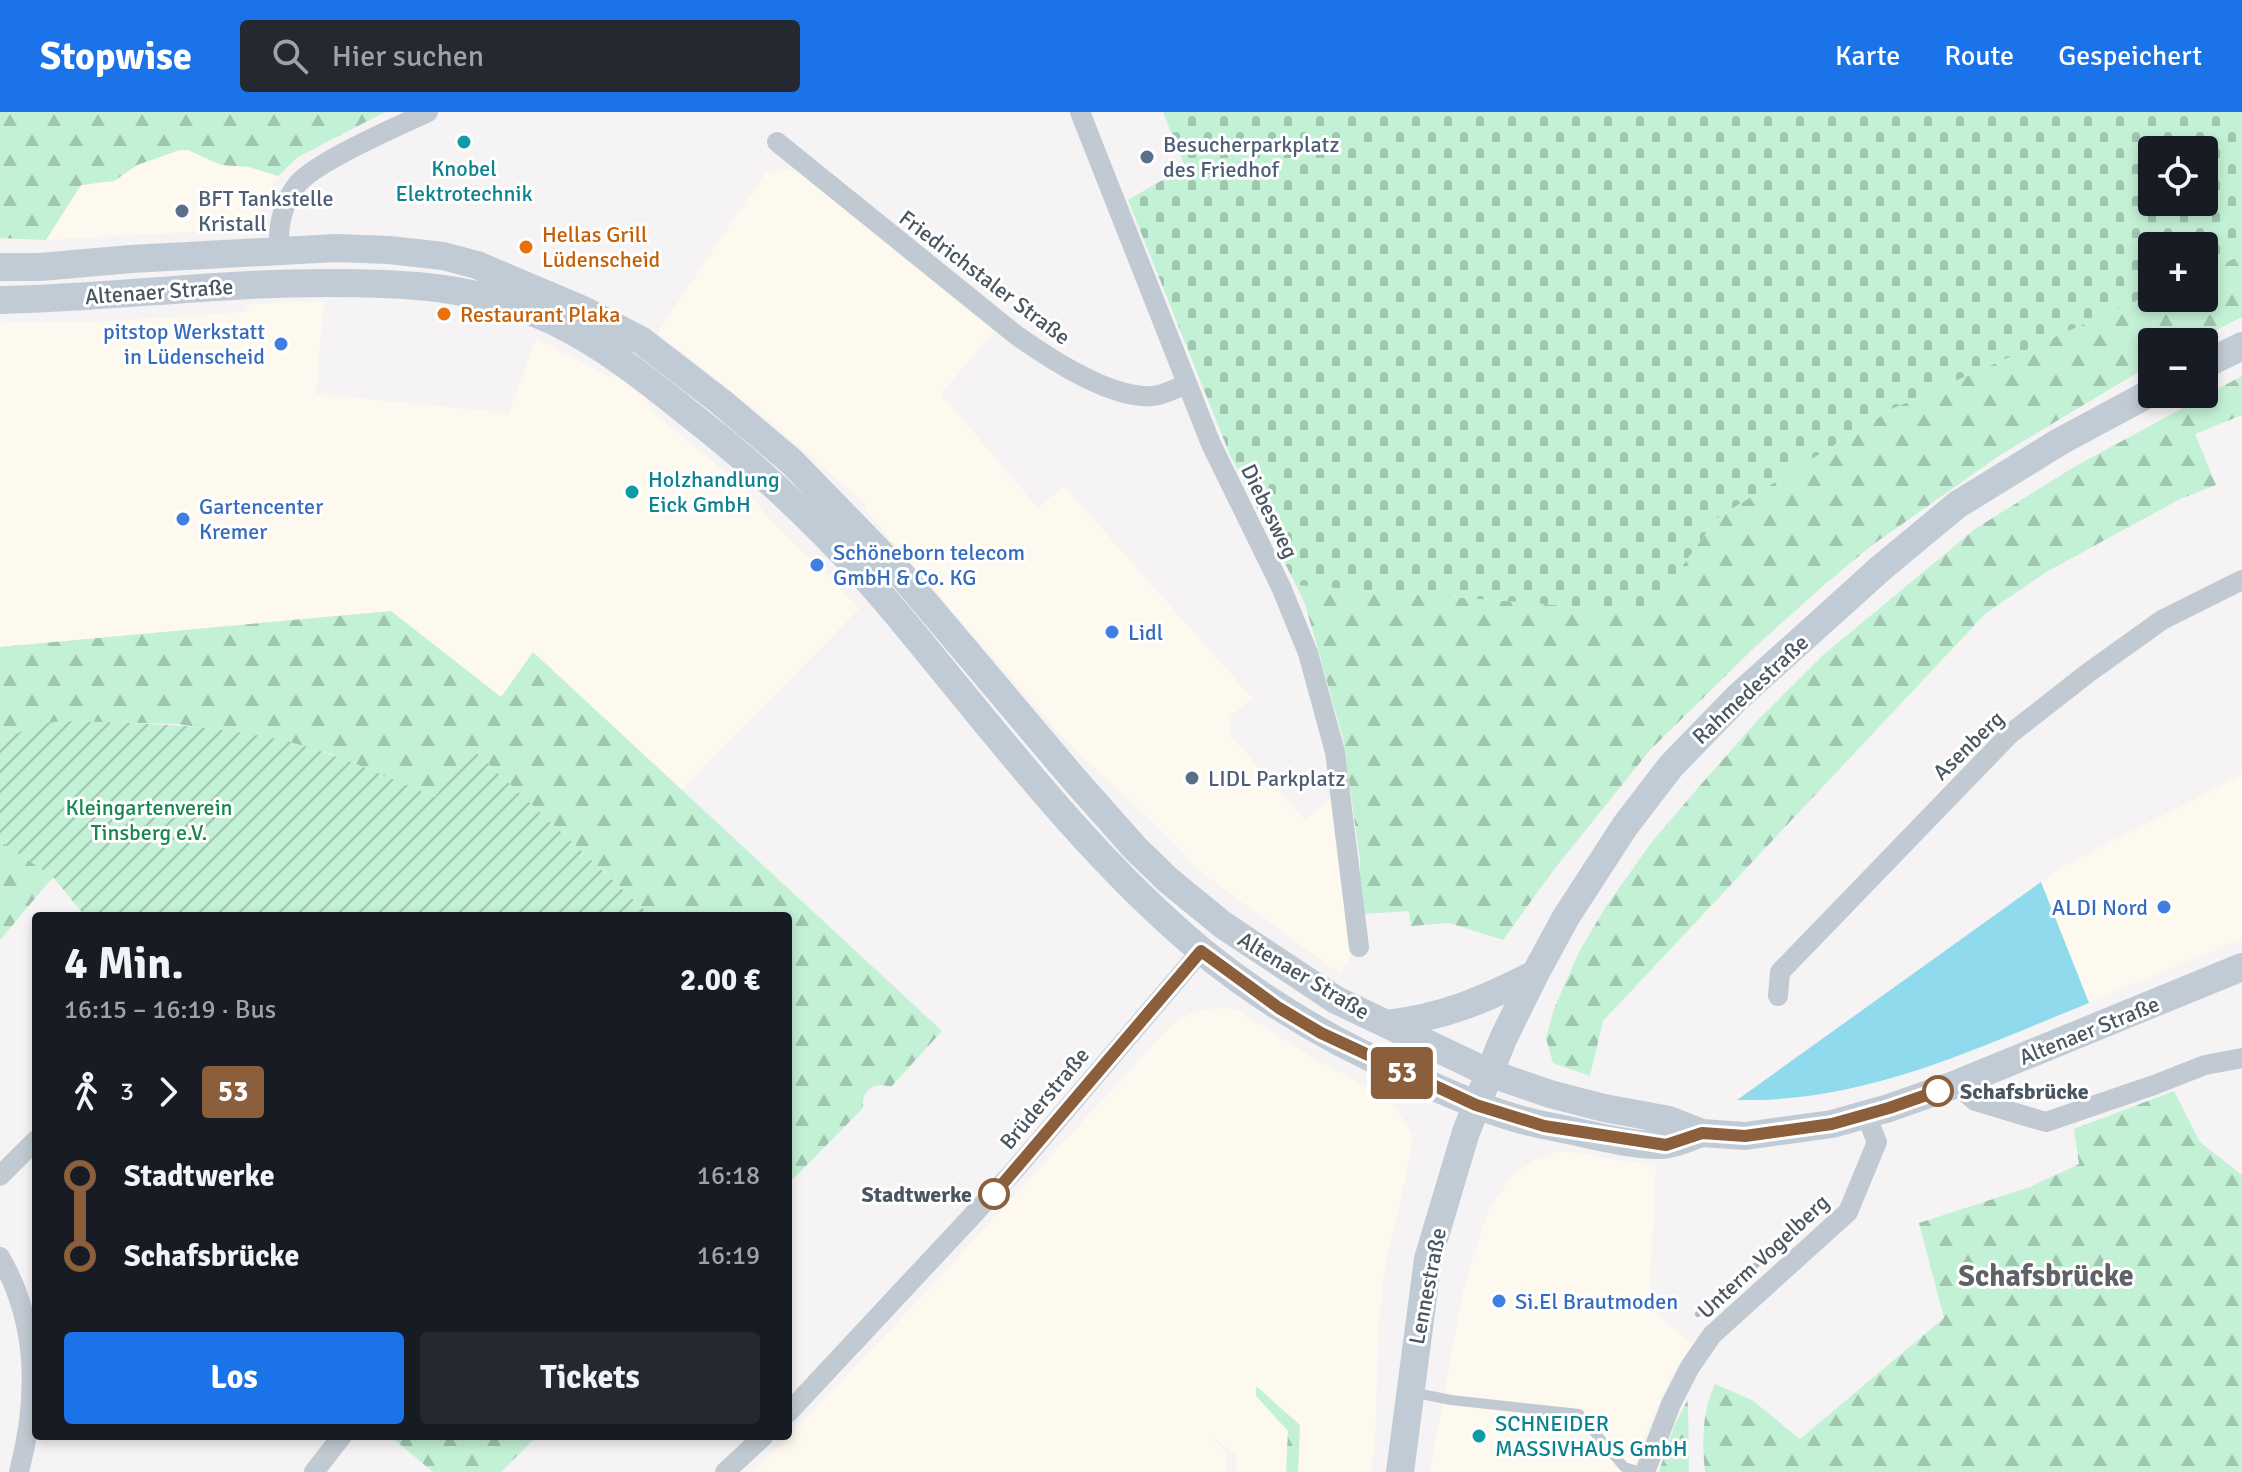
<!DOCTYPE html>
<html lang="de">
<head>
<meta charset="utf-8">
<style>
	:root { --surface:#171b24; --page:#242831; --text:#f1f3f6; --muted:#9ea1a6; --accent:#1a73e8 }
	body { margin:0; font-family:Signika,sans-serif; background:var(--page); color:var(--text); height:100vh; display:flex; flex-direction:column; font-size:30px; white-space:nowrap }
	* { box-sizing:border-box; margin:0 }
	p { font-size:26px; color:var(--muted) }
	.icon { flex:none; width:44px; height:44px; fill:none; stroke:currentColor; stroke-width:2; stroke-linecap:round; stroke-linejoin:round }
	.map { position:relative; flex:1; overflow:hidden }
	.panel { position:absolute; left:32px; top:800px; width:760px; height:528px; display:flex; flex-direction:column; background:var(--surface); border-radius:8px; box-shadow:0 4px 12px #0003 }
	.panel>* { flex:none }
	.badge { padding:0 16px; border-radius:6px; font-size:28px; line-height:52px }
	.tools { position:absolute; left:2138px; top:24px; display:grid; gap:16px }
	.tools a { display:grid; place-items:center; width:80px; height:80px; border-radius:8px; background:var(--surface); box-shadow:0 4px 12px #0003; font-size:40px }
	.map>.badge { position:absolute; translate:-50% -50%; box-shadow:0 0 0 4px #fff }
	.legs { display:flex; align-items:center; gap:12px; height:88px; padding:0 32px; font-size:26px }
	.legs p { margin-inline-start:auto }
	.overview { display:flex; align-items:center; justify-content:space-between; height:136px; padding:0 32px }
	h1 { font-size:44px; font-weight:700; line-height:60px }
	.action { display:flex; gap:16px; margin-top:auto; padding:16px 32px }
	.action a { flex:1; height:92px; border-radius:8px; background:var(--accent); color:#fff; font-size:32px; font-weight:700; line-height:92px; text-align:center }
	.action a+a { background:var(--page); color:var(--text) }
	ul { padding:0 32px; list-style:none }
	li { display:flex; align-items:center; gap:28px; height:80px; font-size:30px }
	li i { display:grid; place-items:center; width:12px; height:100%; margin:0 10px; background:currentColor }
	li i::after { content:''; width:20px; height:20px; margin:-10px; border:6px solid; border-radius:50%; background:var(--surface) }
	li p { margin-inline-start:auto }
	li:first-child i { background:linear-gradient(#0000 50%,currentColor 0) }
	li:last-child i { background:linear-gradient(currentColor 50%,#0000 0) }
	header { display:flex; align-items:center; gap:48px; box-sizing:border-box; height:112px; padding:0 40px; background:var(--accent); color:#fff }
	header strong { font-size:38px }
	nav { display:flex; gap:44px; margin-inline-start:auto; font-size:28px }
	.search { width:560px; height:72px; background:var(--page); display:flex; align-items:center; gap:20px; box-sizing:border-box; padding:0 28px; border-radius:8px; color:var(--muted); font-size:30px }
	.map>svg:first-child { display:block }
</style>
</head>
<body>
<header>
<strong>Stopwise</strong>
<div class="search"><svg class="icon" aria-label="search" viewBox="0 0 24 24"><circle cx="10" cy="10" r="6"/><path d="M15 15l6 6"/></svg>Hier suchen</div>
<nav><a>Karte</a><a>Route</a><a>Gespeichert</a></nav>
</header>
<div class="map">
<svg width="2242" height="1360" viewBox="0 0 2242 1360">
	<defs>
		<pattern id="forest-firs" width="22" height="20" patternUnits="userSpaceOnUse" patternTransform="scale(2)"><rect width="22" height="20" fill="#c3f1d5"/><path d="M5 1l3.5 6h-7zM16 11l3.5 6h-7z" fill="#a0c6b0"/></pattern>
		<pattern id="cemetery-stones" width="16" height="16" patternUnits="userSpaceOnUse" patternTransform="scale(2)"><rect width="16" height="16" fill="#c3f1d5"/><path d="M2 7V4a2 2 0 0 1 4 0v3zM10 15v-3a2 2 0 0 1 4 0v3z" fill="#a0c6b0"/></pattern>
		<pattern id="garden-furrows" width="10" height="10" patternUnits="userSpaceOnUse" patternTransform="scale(2)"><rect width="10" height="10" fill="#c3f1d5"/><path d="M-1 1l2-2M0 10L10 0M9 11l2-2" fill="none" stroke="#a0c6b0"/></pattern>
	</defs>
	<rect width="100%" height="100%" fill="#f5f3f3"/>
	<!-- commercial -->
	<path fill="#fdf9ef" d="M180 38H188L221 53 249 55 278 64 248 117 46 128 81 73 114 69 137 53Z
		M789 58 799 60 996 217 941 282 1038 396 1064 374 1252 586 1230 605V623L1305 708 1333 684 1350 845 1340 862 1194 755 1176 733 1063 626 865 398 868 394 763 304 657 221 766 60Z
		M288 189 324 190 316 282 509 301 536 226 612 266 615 262 643 282 655 303 740 372 767 404 860 496 681 678 534 541 501 586 391 499 0 535V211L108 209 208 203 247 199V193Z
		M2242 663V827L2089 890 2041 770 2065 753Z
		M1223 895 1239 899 1313 946 1389 987 1395 993 1412 1023 1411 1041 1385 1157 1379 1207 1375 1333 1371 1360H1298L1300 1313 1256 1284 1288 1319 1286 1360H1235L1236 1343 1212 1325 1227 1340 1226 1360H753L888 1221 1175 909 1193 900Z
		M1559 1039 1590 1042 1591 1044 1656 1053 1649 1194 1692 1233 1670 1266 1639 1338 1633 1360H1430L1463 1178 1489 1097 1512 1064 1533 1049Z"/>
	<!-- forest -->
	<path fill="url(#forest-firs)" d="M0 0H385L298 45 278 64 249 55 221 53 188 38H180L137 53 114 69 81 73 46 128 0 126Z
		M2242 143V205L2193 230H2152V252L2000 343 1871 434 1825 472 1755 535 1650 638 1552 760 1503 828 1449 811 1411 814 1409 799 1364 802 1360 780V748L1343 626 1305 492 1296 473 1649 500 1717 406 1894 296 2152 182V186H2204V160Z
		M2242 264V303L2195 322 2216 373 2180 387 2048 459 1986 501 1603 909 1590 964 1553 951 1546 926 1554 897 1579 840 1605 796 1651 731 1697 677 1758 608 1822 544 1975 417 2074 355Z
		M391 499 501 585 533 540 942 919 891 975C874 969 861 978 863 996L788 1072V804H651L469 634 435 686 331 642 279 628 178 612 63 609 0 629V535Z
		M0 729 53 765 0 828Z
		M2174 979 2200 1030 2242 1063V1360H1705C1702 1330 1702 1299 1715 1272L1752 1288 1800 1327 1944 1206 1919 1111 2030 1075 2079 1052 2074 1017Z
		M1256 1274 1300 1313 1298 1360H1286L1288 1319 1256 1284Z
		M1688 1287 1689 1360H1659L1674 1314Z
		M390 1324H537L501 1360H433Z"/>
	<!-- cemetery -->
	<path fill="url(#cemetery-stones)" fill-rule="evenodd" d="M1163 0H2242V143L2204 160V134H2152V182L1894 296 1717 406 1649 500 1296 473 1230 343 1128 88 1185 55ZM2152 38H2204V90H2152Z"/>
	<!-- garden -->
	<path fill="url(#garden-furrows)" d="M63 609C136 611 209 612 281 628 334 640 384 664 435 685L469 634 651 804H85L53 765 0 729V629L38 612Z"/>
	<!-- water -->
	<path fill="#90daee" d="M2041 770 2089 891C1974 937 1865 991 1737 988Z"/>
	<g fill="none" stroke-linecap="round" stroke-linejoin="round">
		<!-- lane -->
		<path stroke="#c1cad2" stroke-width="10" d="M1411 1280 1451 1288 1579 1302 1624 1355 1641 1360"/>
		<!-- street -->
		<path stroke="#c1cad2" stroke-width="20" d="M1080 0 1211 332 1281 475 1308 541 1335 640 1359 835
			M777 30 1016 223C1049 246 1110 287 1152 284 1163 284 1176 276 1187 272
			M279 140C278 116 281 94 296 74 312 51 399 14 428 0
			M1778 884 1780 860 2010 622 2088 561 2162 508 2242 468
			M1962 969 1967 982 1975 989 2046 1010 2154 973 2205 953 2242 946
			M0 1064 36 1028
			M0 1145C39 1212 38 1287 19 1360
			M788 1301 1014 1059 1201 839
			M314 1360 342 1324
			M725 1360 764 1324
			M1645 1360 1671 1292 1690 1255 1712 1223 1848 1100 1877 1030 1866 1003"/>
		<!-- secondary -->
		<path stroke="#c1cbd6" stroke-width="28" d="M0 155H40L131 147 336 136 389 138 443 144 477 153 583 198 642 229 721 290 792 350 900 461 1073 666 1135 736 1168 768 1223 813 1336 888 1489 961 1550 982 1604 996 1669 1008 1702 1021 1745 1024 1832 1012 1889 996 1954 973 2242 855
			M0 188C108 186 215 171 324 171 407 171 473 173 551 208 604 233 648 269 693 305 765 361 839 432 897 502 991 615 1089 746 1203 840 1266 891 1336 932 1410 964 1457 985 1502 1006 1553 1015 1586 1021 1629 1034 1663 1033 1675 1032 1690 1025 1702 1021
			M2204 253 2242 234
			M1387 912C1444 905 1484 888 1535 862
			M1400 1360 1428 1147 1466 1020 1503 927 1535 862 1566 805 1625 714 1671 654 1737 586 1881 456 1957 393 2059 330 2152 280"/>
		<!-- rail -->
		<path stroke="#b5b8bd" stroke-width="6" d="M1698 1202 1774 1138"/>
	</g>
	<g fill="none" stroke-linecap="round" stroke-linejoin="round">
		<!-- line-1 casing -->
		<g stroke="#fff" stroke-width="18">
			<path id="line-1" d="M994 1082 1201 839 1279 896 1321 921 1476 993 1544 1014 1666 1033 1702 1021 1745 1024 1832 1012 1889 996 1938 979"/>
		</g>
		<!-- line-1 -->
		<use href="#line-1" stroke="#8b5e3c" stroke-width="12"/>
	</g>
	<!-- markers -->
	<g fill="#0f9aa8" stroke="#fff" stroke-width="3">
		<circle cx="464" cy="30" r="8"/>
		<circle cx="632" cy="380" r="8"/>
		<circle cx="1479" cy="1324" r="8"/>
	</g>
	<g fill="#5c6f8a" stroke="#fff" stroke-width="3">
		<circle cx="1147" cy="45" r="8"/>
		<circle cx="182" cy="99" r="8"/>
		<circle cx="1192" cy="666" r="8"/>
	</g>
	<g fill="#e8710a" stroke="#fff" stroke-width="3">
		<circle cx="526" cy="135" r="8"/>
		<circle cx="444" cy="202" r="8"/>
	</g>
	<g fill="#3f7fe0" stroke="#fff" stroke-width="3">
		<circle cx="281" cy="232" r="8"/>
		<circle cx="183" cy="407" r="8"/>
		<circle cx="817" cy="453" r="8"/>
		<circle cx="1112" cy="520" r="8"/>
		<circle cx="2164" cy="795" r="8"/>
		<circle cx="1499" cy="1189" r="8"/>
	</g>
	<g fill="#fff" stroke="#8b5e3c" stroke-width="4">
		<circle cx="1938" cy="979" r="14"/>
		<circle cx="994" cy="1082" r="14"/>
	</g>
	<g text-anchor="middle" stroke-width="6" stroke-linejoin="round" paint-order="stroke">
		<!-- service labels -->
		<g font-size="22" fill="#4e5e75" stroke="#fff" text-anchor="start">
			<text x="1163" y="40">Besucherparkplatz<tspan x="1163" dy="25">des Friedhof</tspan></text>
			<text x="198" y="94">BFT Tankstelle<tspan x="198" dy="25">Kristall</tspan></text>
			<text x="1208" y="674">LIDL Parkplatz</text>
		</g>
		<!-- culture labels -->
		<g font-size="22" fill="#0d838f" stroke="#fff" text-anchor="start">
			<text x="464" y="64" text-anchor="middle">Knobel<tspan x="464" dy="25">Elektrotechnik</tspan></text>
			<text x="648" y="375">Holzhandlung<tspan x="648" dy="25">Eick GmbH</tspan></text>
			<text x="1495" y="1319">SCHNEIDER<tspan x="1495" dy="25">MASSIVHAUS GmbH</tspan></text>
		</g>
		<!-- food labels -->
		<g font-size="22" fill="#c56008" stroke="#fff" text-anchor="start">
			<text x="542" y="130">Hellas Grill<tspan x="542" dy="25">Lüdenscheid</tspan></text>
			<text x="460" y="210">Restaurant Plaka</text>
		</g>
		<!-- street labels -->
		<g font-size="22" fill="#4a5661" stroke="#fff">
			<text transform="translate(985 165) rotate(37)" y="8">Friedrichstaler Straße</text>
			<text transform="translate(159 179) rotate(-4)" y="8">Altenaer Straße</text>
			<text transform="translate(1270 399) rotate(64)" y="8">Diebesweg</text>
			<text transform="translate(1750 577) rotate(-43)" y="8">Rahmedestraße</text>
			<text transform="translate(1968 633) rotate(-44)" y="8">Asenberg</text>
			<text transform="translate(1304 863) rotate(31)" y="8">Altenaer Straße</text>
			<text transform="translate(2089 918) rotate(-22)" y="8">Altenaer Straße</text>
			<text transform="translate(1044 986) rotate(-50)" y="8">Brüderstraße</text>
			<text transform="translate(1763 1144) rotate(-43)" y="8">Unterm Vogelberg</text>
			<text transform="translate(1427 1174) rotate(-79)" y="8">Lennestraße</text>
		</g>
		<!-- shop labels -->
		<g font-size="22" fill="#366cbe" stroke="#fff" text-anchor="start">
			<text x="265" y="227" text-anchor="end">pitstop Werkstatt<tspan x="265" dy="25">in Lüdenscheid</tspan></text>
			<text x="199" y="402">Gartencenter<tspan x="199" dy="25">Kremer</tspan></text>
			<text x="833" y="448">Schöneborn telecom<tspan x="833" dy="25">GmbH &amp; Co. KG</tspan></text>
			<text x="1128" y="528">Lidl</text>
			<text x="2148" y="803" text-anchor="end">ALDI Nord</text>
			<text x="1515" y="1197">Si.El Brautmoden</text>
		</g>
		<!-- park labels -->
		<g font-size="22" fill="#17864f" stroke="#fff">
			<text x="149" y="703">Kleingartenverein<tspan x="149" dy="25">Tinsberg e.V.</tspan></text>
		</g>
		<!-- stop labels -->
		<g font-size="22" font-weight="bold" fill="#4a5661" stroke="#fff" text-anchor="start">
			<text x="1960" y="987">Schafsbrücke</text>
			<text x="972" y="1090" text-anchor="end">Stadtwerke</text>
		</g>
		<!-- district labels -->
		<g font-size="30" font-weight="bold" fill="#5f6368" stroke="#fff">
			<text x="2046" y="1174">Schafsbrücke</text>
		</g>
	</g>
</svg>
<div class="tools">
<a><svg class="icon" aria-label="locate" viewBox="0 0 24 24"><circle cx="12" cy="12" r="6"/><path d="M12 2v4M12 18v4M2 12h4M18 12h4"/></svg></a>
<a>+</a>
<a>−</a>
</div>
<b class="badge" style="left:1402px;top:961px;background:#8b5e3c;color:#fff">53</b>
<section class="panel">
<div class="overview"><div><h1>4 Min.</h1><p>16:15 – 16:19 · Bus</p></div><b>2.00 €</b></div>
<div class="legs"><svg class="icon" aria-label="walk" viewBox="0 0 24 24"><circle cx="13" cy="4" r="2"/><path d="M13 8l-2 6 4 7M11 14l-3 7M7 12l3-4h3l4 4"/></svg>3<svg class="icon" aria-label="forward" viewBox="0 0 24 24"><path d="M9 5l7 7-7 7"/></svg><b class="badge" style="background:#8b5e3c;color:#fff">53</b></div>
<ul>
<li><i style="color:#8b5e3c"></i><b>Stadtwerke</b><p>16:18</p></li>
<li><i style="color:#8b5e3c"></i><b>Schafsbrücke</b><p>16:19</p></li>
</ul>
<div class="action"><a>Los</a><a>Tickets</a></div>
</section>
</div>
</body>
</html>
